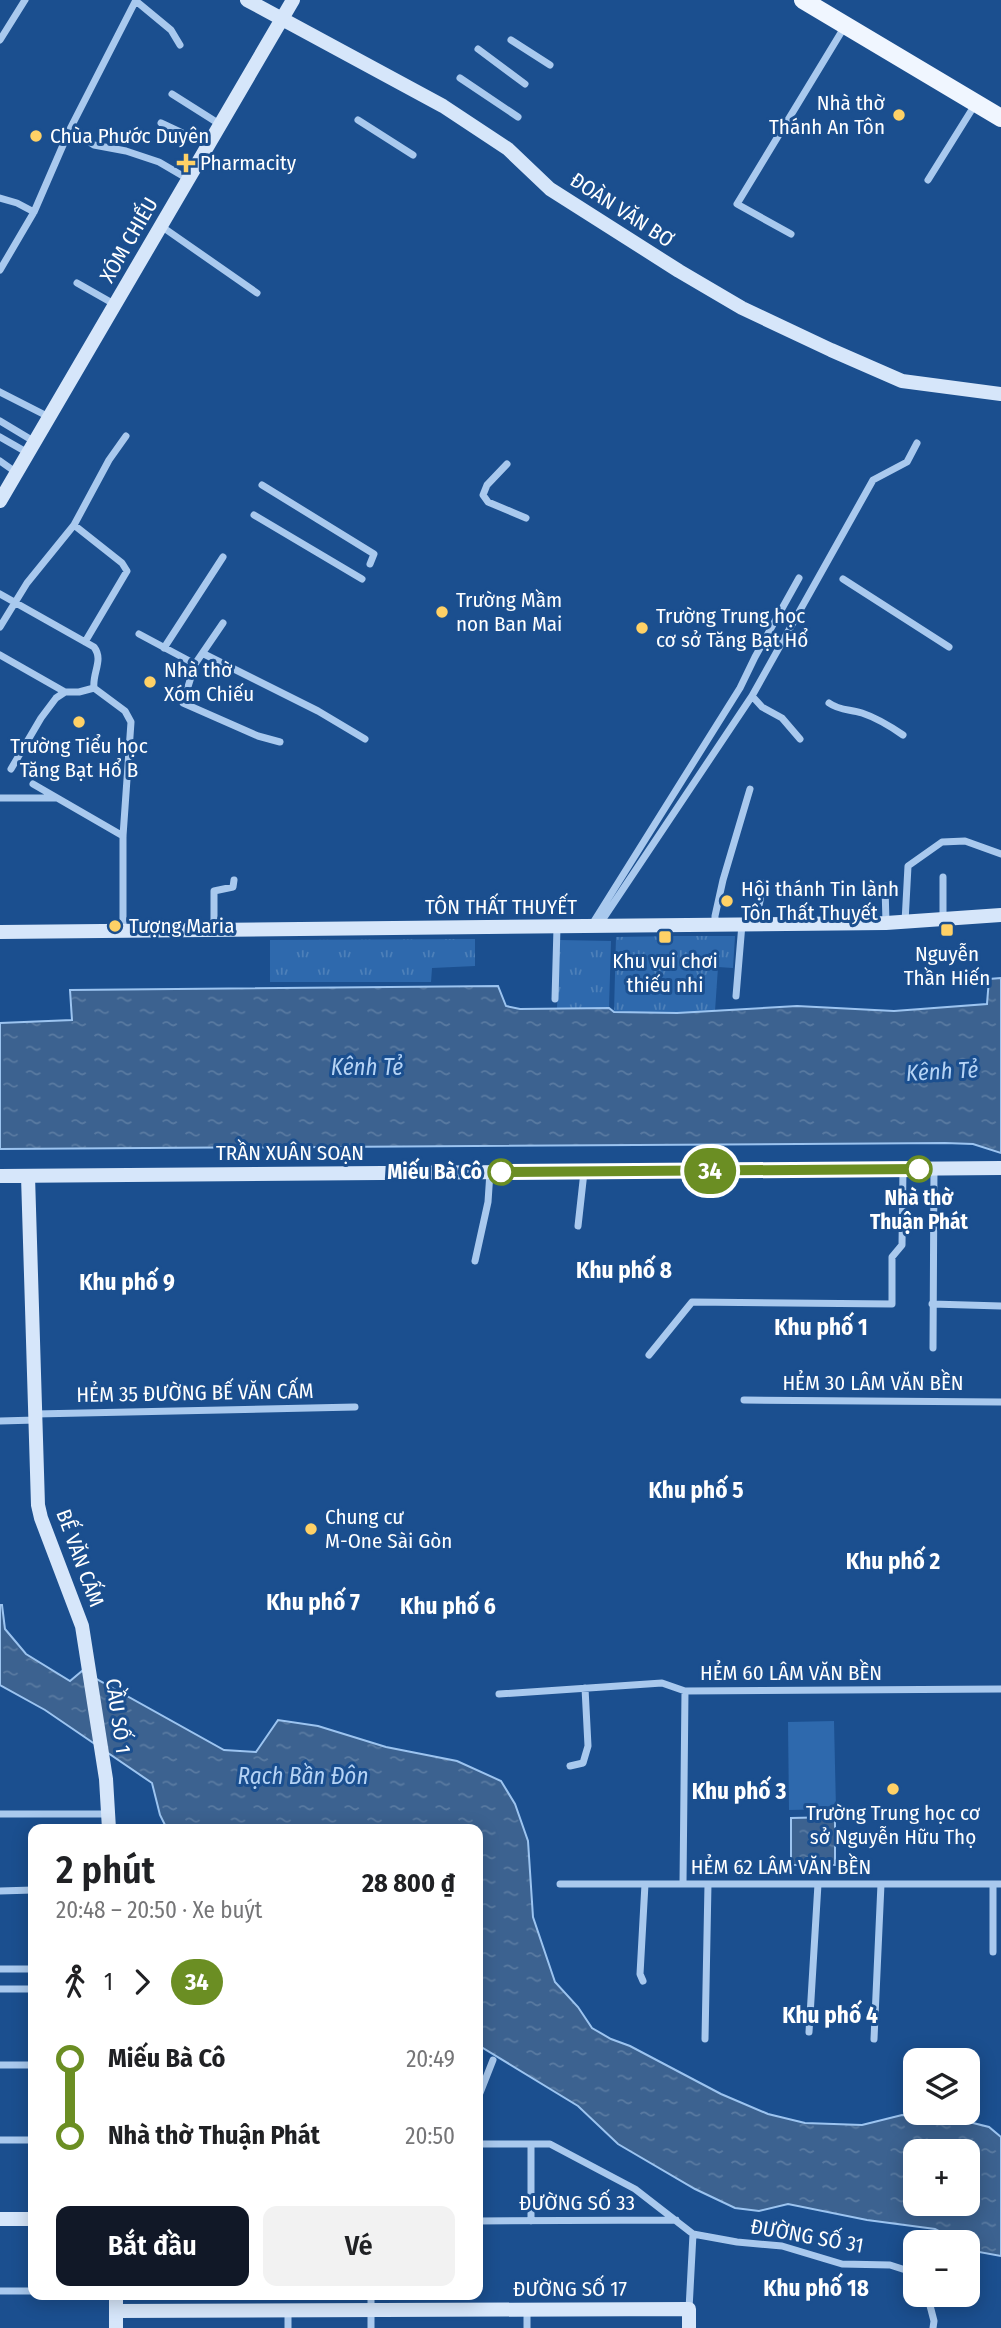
<!DOCTYPE html>
<html lang="vi">
<head>
<meta charset="utf-8">
<style>
	:root { --surface:#fff; --page:#f2f2f2; --text:#202124; --muted:#757577; --accent:#111827 }
	body { margin:0; font-family:"Fira Sans Condensed",sans-serif; background:var(--page); color:var(--text); height:100vh; display:flex; flex-direction:column; font-size:26px; white-space:nowrap }
	* { box-sizing:border-box; margin:0 }
	p { font-size:23px; color:var(--muted) }
	.icon { flex:none; width:38px; height:38px; fill:none; stroke:currentColor; stroke-width:2; stroke-linecap:round; stroke-linejoin:round }
	.map { position:relative; flex:1; overflow:hidden }
	.panel { position:absolute; left:28px; top:1824px; width:455px; height:476px; display:flex; flex-direction:column; background:var(--surface); border-radius:14px; box-shadow:0 4px 18px #0003 }
	.panel>* { flex:none }
	.badge { padding:0 14px; border-radius:23px; font-size:24px; line-height:46px }
	.controls { position:absolute; left:903px; top:2048px; display:grid; gap:14px }
	.controls a { display:grid; place-items:center; width:77px; height:77px; border-radius:14px; background:var(--surface); box-shadow:0 4px 18px #0003; font-size:35px }
	.map>.badge { position:absolute; translate:-50% -50%; box-shadow:0 0 0 4px #fff }
	.legs { display:flex; align-items:center; gap:10px; height:77px; padding:0 28px; font-size:23px }
	.legs p { margin-inline-start:auto }
	.overview { display:flex; align-items:center; justify-content:space-between; height:119px; padding:0 28px }
	h1 { font-size:38px; font-weight:600; line-height:52px }
	.cta { display:flex; gap:14px; margin-top:auto; padding:14px 28px }
	.cta a { flex:1; height:80px; border-radius:14px; background:var(--accent); color:#fff; font-size:28px; font-weight:600; line-height:80px; text-align:center }
	.cta a+a { background:var(--page); color:var(--text) }
	ul { padding:0 28px; list-style:none }
	li { display:flex; align-items:center; gap:24px; height:77px; font-size:26px }
	li i { display:grid; place-items:center; width:10px; height:100%; margin:0 9px; background:currentColor }
	li i::after { content:''; width:18px; height:18px; margin:-9px; border:5px solid; border-radius:50%; background:var(--surface) }
	li p { margin-inline-start:auto }
	li:first-child i { background:linear-gradient(#0000 50%,currentColor 0) }
	li:last-child i { background:linear-gradient(currentColor 50%,#0000 0) }
	.map>svg:first-child { display:block }
</style>
</head>
<body>
<div class="map">
<svg width="1001" height="2328" viewBox="0 0 1001 2328">
	<defs>
		<pattern id="park-tufts" width="24" height="20" patternUnits="userSpaceOnUse" patternTransform="scale(1.75)"><rect width="24" height="20" fill="#2e69ad"/><path d="M3 7l-1-3M5 7V3M7 7l1-3M15 17l-1-3M17 17v-4M19 17l1-3" fill="none" stroke="#4d80b9"/></pattern>
		<pattern id="water-ripples" width="26" height="14" patternUnits="userSpaceOnUse" patternTransform="scale(1.75)"><rect width="26" height="14" fill="#3c6290"/><path d="M2 4q2-2 4 0t4 0M15 11q2-2 4 0t4 0" fill="none" stroke="#597aa1"/></pattern>
	</defs>
	<rect width="100%" height="100%" fill="#1b4f8f"/>
	<!-- grass -->
	<path fill="#2e69ad" d="M834 1721 836 1809 789 1810 788 1722Z"/>
	<!-- park -->
	<path fill="url(#park-tufts)" d="M676 936H735L733 968 718 967 715 1011 676 1013 614 1012 616 937Z
		M475 939V966L432 968 431 982H270V940Z
		M559 940 611 941 609 1008H557Z"/>
	<!-- water -->
	<path fill="url(#water-ripples)" stroke="#9cc4f0" stroke-width="2" fill-rule="evenodd" d="M1001 978V1153L973 1144 945 1143 0 1149V1023L72 1020 70 990 498 986 506 1006 520 1009 609 1008 614 1012 677 1013 797 1006 894 1011 987 1004 989 979Z
		M0 1605H2L5 1629 26 1654 70 1681 82 1671 224 1750 256 1752 278 1720 318 1726 386 1747 457 1761 501 1781 515 1804 528 1841 533 1917 555 1982 578 2007 592 2028 611 2039 630 2046 721 2094 768 2114 805 2123 862 2125 902 2115 932 2117 961 2120 989 2127 1001 2137V2256L968 2250V2242H952L950 2237 935 2229 867 2220 788 2204 759 2211 735 2208 695 2189 618 2144 578 2106 478 2045V1829H167L160 1815 152 1783 45 1710 0 1685ZM915 2151H968V2203H915Z
		M835 1817V1865H791V1818Z"/>
	<g fill="none" stroke-linecap="round" stroke-linejoin="round">
		<!-- street -->
		<path stroke="#a9c9ee" stroke-width="7" d="M136 1 171 30 180 45
			M0 40 25 0
			M511 40 550 65
			M478 49 525 84
			M460 78 518 117
			M172 94 221 125
			M358 120 413 155
			M161 123 208 145
			M70 129 94 145 126 151 159 162 188 179
			M928 180 976 103
			M0 198 17 203 34 212
			M161 226 257 293
			M791 234 737 204 845 26
			M0 270 34 212 70 129 136 0
			M77 283 114 304
			M0 392 49 417
			M0 421 35 442
			M0 437 28 453
			M0 461 17 473
			M507 464 487 485 483 495 488 502 526 518
			M262 485 374 554 370 564
			M254 515 362 579
			M74 525 122 563 127 571 85 642
			M843 579 949 647
			M0 594 94 647C104 660 92 673 94 688
			M223 623 195 664 183 703 258 736 280 742
			M0 627 27 583 74 525 109 460 126 436
			M139 634 195 664
			M164 648 223 557
			M204 654 318 711 365 739
			M0 655 65 692
			M94 688 125 711 131 722 123 836V931
			M752 696 762 707 782 718 800 739
			M829 703C840 711 850 709 862 713 877 718 890 726 903 735
			M11 769 41 718 56 698 65 692H79L94 688
			M33 784 123 836
			M0 798H55
			M885 886 886 923
			M943 920V877
			M905 922 908 866 942 842 965 841 1001 854
			M755 923 764 883
			M715 924V916L723 880 750 789
			M599 925 752 696 873 480 907 462 917 443
			M591 926 740 688 755 657 799 578
			M214 929V891L233 887 234 880
			M736 996 742 924
			M555 999 557 927
			M578 1226 584 1172
			M475 1261 488 1202 490 1172
			M932 1304 1001 1306
			M933 1348 934 1169
			M649 1355 692 1302 892 1304V1257L902 1245 903 1169
			M744 1400 1001 1402
			M36 1414 355 1407
			M0 1421 36 1420
			M499 1694 662 1683 685 1691 1001 1689
			M570 1766 583 1763 588 1746 585 1688
			M0 1814H108
			M560 1884H1001
			M683 1884 685 1691
			M993 1884V1952
			M0 1891 33 1890
			M0 1969H33
			M643 1981 640 1974 645 1884
			M0 1989H33
			M809 2032 818 1884
			M705 2039 708 1884
			M874 2039 881 1884
			M0 2065H33
			M478 2098 493 2060
			M0 2140H33
			M478 2144H550L635 2189 693 2234
			M478 2221 676 2220
			M531 2221V2144
			M693 2234 737 2242 782 2246 842 2264 890 2265 915 2273
			M0 2291H33
			M371 2294V2328
			M927 2294 934 2321 933 2328
			M689 2309 693 2234
			M527 2310V2328
			M288 2311V2328"/>
		<!-- secondary -->
		<path stroke="#d6e6fa" stroke-width="14" d="M247 0 443 106 508 149 550 189 679 271 742 308 831 350 902 381 1001 394
			M0 501 293 0
			M0 932 886 923 1001 915
			M0 1176 1001 1168
			M28 1176 38 1505 41 1518 82 1626 106 1779 109 1829
			M0 2219H33
			M116 2311 689 2309V2328
			M116 2328V2294"/>
		<!-- primary -->
		<path stroke="#f0f6ff" stroke-width="18" d="M803 0 1001 118"/>
	</g>
	<g fill="none" stroke-linecap="round" stroke-linejoin="round">
		<!-- line-1 casing -->
		<g stroke="#fff" stroke-width="16">
			<path id="line-1" d="M501 1172 919 1169"/>
		</g>
		<!-- line-1 -->
		<use href="#line-1" stroke="#6b8e23" stroke-width="10"/>
	</g>
	<!-- markers -->
	<g fill="#ffd166" stroke="#1b4f8f" stroke-width="2.5">
		<circle cx="899" cy="115" r="7"/>
		<circle cx="36" cy="136" r="7"/>
		<path d="M182.5 152.5h7v7h7v7h-7v7h-7v-7h-7v-7h7z"/>
		<circle cx="442" cy="612" r="7"/>
		<circle cx="642" cy="628" r="7"/>
		<circle cx="150" cy="682" r="7"/>
		<circle cx="79" cy="722" r="7"/>
		<circle cx="727" cy="901" r="7"/>
		<circle cx="115" cy="926" r="7"/>
		<rect x="940" y="923" width="14" height="14" rx="3.5"/>
		<rect x="658" y="930" width="14" height="14" rx="3.5"/>
		<circle cx="311" cy="1529" r="7"/>
		<circle cx="893" cy="1789" r="7"/>
	</g>
	<g fill="#fff" stroke="#6b8e23" stroke-width="3.5">
		<circle cx="919" cy="1169" r="12"/>
		<circle cx="501" cy="1172" r="12"/>
	</g>
	<g text-anchor="middle" stroke-width="6" stroke-linejoin="round" paint-order="stroke">
		<!-- poi labels -->
		<g font-size="21" fill="#fff" stroke="#1b4f8f" text-anchor="start">
			<text x="885" y="110" text-anchor="end">Nhà thờ<tspan x="885" dy="24">Thánh An Tôn</tspan></text>
			<text x="50" y="143">Chùa Phước Duyên</text>
			<text x="200" y="170">Pharmacity</text>
			<text x="456" y="607">Trường Mầm<tspan x="456" dy="24">non Ban Mai</tspan></text>
			<text x="656" y="623">Trường Trung học<tspan x="656" dy="24">cơ sở Tăng Bạt Hổ</tspan></text>
			<text x="164" y="677">Nhà thờ<tspan x="164" dy="24">Xóm Chiếu</tspan></text>
			<text x="79" y="753" text-anchor="middle">Trường Tiểu học<tspan x="79" dy="24">Tăng Bạt Hổ B</tspan></text>
			<text x="741" y="896">Hội thánh Tin lành<tspan x="741" dy="24">Tôn Thất Thuyết</tspan></text>
			<text x="129" y="933">Tượng Maria</text>
			<text x="947" y="961" text-anchor="middle">Nguyễn<tspan x="947" dy="24">Thần Hiến</tspan></text>
			<text x="665" y="968" text-anchor="middle">Khu vui chơi<tspan x="665" dy="24">thiếu nhi</tspan></text>
			<text x="325" y="1524">Chung cư<tspan x="325" dy="24">M-One Sài Gòn</tspan></text>
			<text x="893" y="1820" text-anchor="middle">Trường Trung học cơ<tspan x="893" dy="24">sở Nguyễn Hữu Thọ</tspan></text>
		</g>
		<!-- street labels -->
		<g font-size="21" fill="#fff" stroke="#1b4f8f">
			<text transform="translate(622 210) rotate(33)" y="7">ĐOÀN VĂN BƠ</text>
			<text transform="translate(129 240) rotate(-60)" y="7">XÓM CHIẾU</text>
			<text x="501" y="914">TÔN THẤT THUYẾT</text>
			<text x="290" y="1160">TRẦN XUÂN SOẠN</text>
			<text x="873" y="1390">HẺM 30 LÂM VĂN BỀN</text>
			<text transform="translate(195 1393) rotate(-1)" y="7">HẺM 35 ĐƯỜNG BẾ VĂN CẤM</text>
			<text transform="translate(80 1558) rotate(70)" y="7">BẾ VĂN CẤM</text>
			<text x="791" y="1680">HẺM 60 LÂM VĂN BỀN</text>
			<text transform="translate(118 1716) rotate(82)" y="7">CẦU SỐ 1</text>
			<text x="781" y="1874">HẺM 62 LÂM VĂN BỀN</text>
			<text x="577" y="2210">ĐƯỜNG SỐ 33</text>
			<text transform="translate(807 2236) rotate(10)" y="7">ĐƯỜNG SỐ 31</text>
			<text x="570" y="2296">ĐƯỜNG SỐ 17</text>
		</g>
		<!-- stop labels -->
		<g font-size="21" font-weight="bold" fill="#fff" stroke="#1b4f8f" text-anchor="end">
			<text x="482" y="1179">Miếu Bà Cô</text>
			<text x="919" y="1205" text-anchor="middle">Nhà thờ<tspan x="919" dy="24">Thuận Phát</tspan></text>
		</g>
		<!-- water labels -->
		<g font-size="23" font-style="italic" fill="#b5d3f5" stroke="#1b4f8f">
			<text x="367" y="1075">Kênh Tẻ</text>
			<text transform="translate(942 1071) rotate(-3)" y="8">Kênh Tẻ</text>
			<text x="303" y="1784">Rạch Bần Đôn</text>
		</g>
		<!-- neighbourhood labels -->
		<g font-size="23" font-weight="bold" fill="#fff" stroke="#1b4f8f">
			<text x="624" y="1278">Khu phố 8</text>
			<text x="127" y="1290">Khu phố 9</text>
			<text x="821" y="1335">Khu phố 1</text>
			<text x="696" y="1498">Khu phố 5</text>
			<text x="893" y="1569">Khu phố 2</text>
			<text x="313" y="1610">Khu phố 7</text>
			<text x="448" y="1614">Khu phố 6</text>
			<text x="739" y="1799">Khu phố 3</text>
			<text x="830" y="2023">Khu phố 4</text>
			<text x="816" y="2296">Khu phố 18</text>
		</g>
	</g>
</svg>
<div class="controls">
<a><svg class="icon" aria-label="layers" viewBox="0 0 24 24"><path d="M12 4l9 5-9 5-9-5zM3 14l9 5 9-5"/></svg></a>
<a>+</a>
<a>−</a>
</div>
<b class="badge" style="left:710px;top:1171px;background:#6b8e23;color:#fff">34</b>
<section class="panel">
<div class="overview"><div><h1>2 phút</h1><p>20:48 – 20:50 · Xe buýt</p></div><b>28 800 ₫</b></div>
<div class="legs"><svg class="icon" aria-label="walk" viewBox="0 0 24 24"><circle cx="13" cy="4" r="2"/><path d="M13 8l-2 6 4 7M11 14l-3 7M7 12l3-4h3l4 4"/></svg>1<svg class="icon" aria-label="forward" viewBox="0 0 24 24"><path d="M9 5l7 7-7 7"/></svg><b class="badge" style="background:#6b8e23;color:#fff">34</b></div>
<ul>
<li><i style="color:#6b8e23"></i><b>Miếu Bà Cô</b><p>20:49</p></li>
<li><i style="color:#6b8e23"></i><b>Nhà thờ Thuận Phát</b><p>20:50</p></li>
</ul>
<div class="cta"><a>Bắt đầu</a><a>Vé</a></div>
</section>
</div>
</body>
</html>
